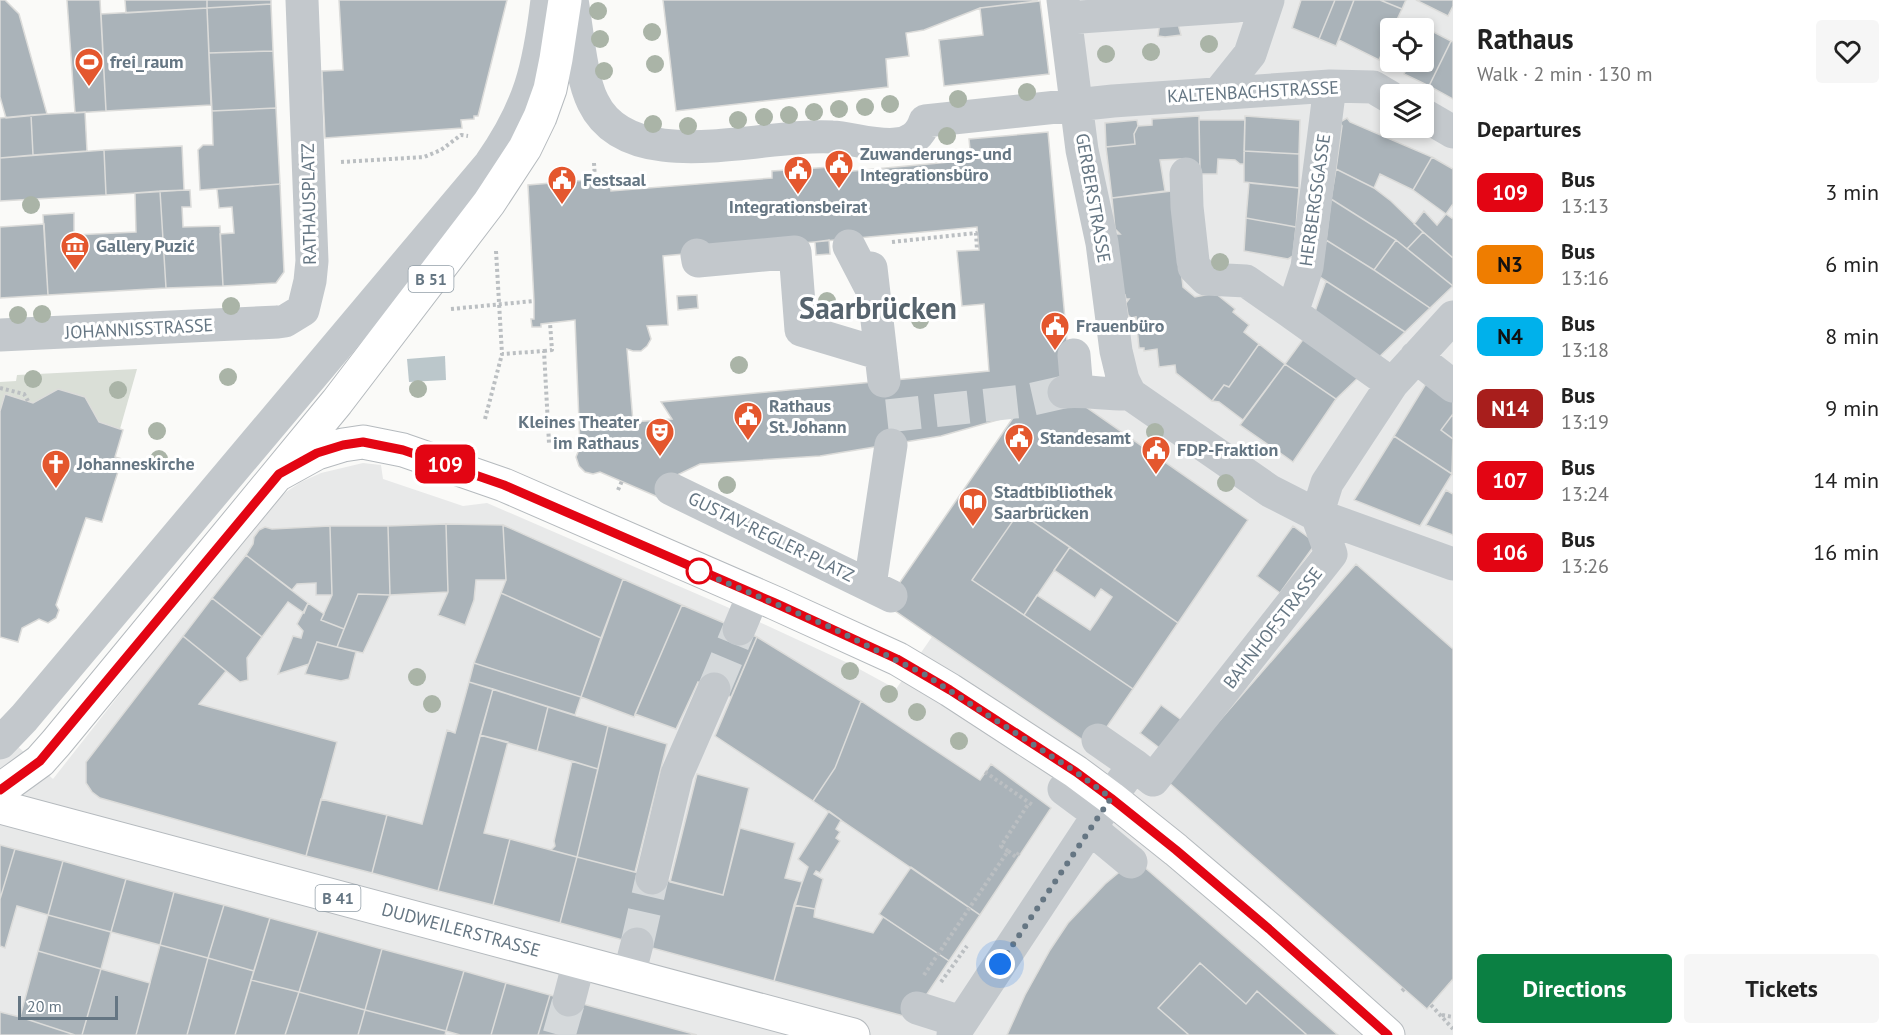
<!DOCTYPE html>
<html lang="en">
<head>
<meta charset="utf-8">
<style>
	:root { --surface:#fff; --page:#f6f6f6; --text:#222; --muted:#767676; --accent:#0b8043 }
	body { margin:0; font-family:"PT Sans",sans-serif; background:var(--page); color:var(--text); height:100vh; display:flex; flex-direction:column; font-size:22px; white-space:nowrap }
	* { box-sizing:border-box; margin:0 }
	p { font-size:20px; color:var(--muted) }
	.icon { flex:none; width:33px; height:33px; fill:none; stroke:currentColor; stroke-width:2; stroke-linecap:round; stroke-linejoin:round }
	.map { position:relative; flex:1; overflow:hidden }
	.details { display:flex; flex-direction:column; background:var(--surface); width:450px }
	.details>* { flex:none }
	.badge { padding:0 12px; border-radius:9px; font-size:21px; line-height:39px }
	.controls { position:absolute; left:1380px; top:18px; display:grid; gap:12px }
	.controls a { display:grid; place-items:center; width:54px; height:54px; border-radius:6px; background:var(--surface); box-shadow:0 3px 9px #0003; font-size:30px }
	.scale { position:absolute; left:18px; bottom:15px; width:100px; box-sizing:border-box; padding-left:6px; border:3px solid #657683; border-top:0; font-size:16px; line-height:21px; white-space:nowrap; color:#657683; -webkit-text-stroke:4px #fff; paint-order:stroke }
	.you { position:absolute; width:30px; height:30px; margin:-15px; border:4px solid #fff; border-radius:50%; background:#1a73e8; box-shadow:0 0 0 9px #1a73e833 }
	.map>.badge { position:absolute; translate:-50% -50%; box-shadow:0 0 0 3px #fff }
	h2 { padding:0 24px; font-size:22px; line-height:54px }
	.round { display:grid; place-items:center; flex:none; width:63px; height:63px; border-radius:6px; background:var(--page) }
	.summary { display:flex; align-items:center; justify-content:space-between; height:102px; padding:0 24px }
	h1 { font-size:28px; font-weight:800; line-height:45px }
	.button { display:flex; gap:12px; margin-top:auto; padding:12px 24px }
	.button a { flex:1; height:69px; border-radius:6px; background:var(--accent); color:#fff; font-size:24px; font-weight:800; line-height:69px; text-align:center }
	.button a+a { background:var(--page); color:var(--text) }
	ul { padding:0; list-style:none }
	li { display:flex; align-items:center; gap:18px; height:72px; padding:0 24px }
	li div { flex:1 }
	li b { display:block; font-size:22px }
	li em { font-style:normal }
	li .badge { min-width:66px; font-weight:700; text-align:center }
	main { display:flex; flex:1; min-height:0 }
	.map>svg:first-child { display:block }
</style>
</head>
<body>
<main>
<div class="map">
<svg width="1453" height="1035" viewBox="0 0 1453 1035">
	<rect width="100%" height="100%" fill="#fafaf8"/>
	<!-- built -->
	<path fill="#e8e9e9" fill-rule="evenodd" d="M1054 0H1453V1035H0V730L53 779 258 518 286 492 301 482 321 473 363 463 381 465 383 479 463 506 487 503 727 607 850 664 896 689 1126 355ZM1390 28H1424V62H1390ZM1390 94H1424V128H1390Z"/>
	<!-- green -->
	<path fill="#dadfd7" d="M137 369 120 429 99 422 85 397 58 389 33 403 6 394 0 411V382L16 381 17 375Z"/>
	<!-- water -->
	<path fill="#bbc7cb" d="M445 356 446 380 409 382 407 359Z"/>
	<!-- building -->
	<path fill="#aab3b9" stroke="#dcdcda" stroke-width="1.5" fill-rule="evenodd" d="M0 0H5L19 14 47 114 6 118 0 97Z
		M67 0H100L106 111 75 113Z
		M125 0H207V8L126 13Z
		M207 0H271V4L207 8Z
		M339 0H507L478 116H474V119L461 120 462 128 325 138 322 71 343 70Z
		M663 0H1037V1L980 8 924 30 906 33 909 56 886 59 888 87 676 111Z
		M1301 0H1335L1319 39 1292 28Z
		M1335 0H1354L1336 46 1319 39Z
		M1354 0H1380L1402 9 1393 28H1390V34L1379 60 1339 40Z
		M1380 0H1406L1402 9Z
		M1416 0H1453V6L1448 16Z
		M1040 1 1049 74 944 86 939 40 983 35 980 8Z
		M271 4 273 51 209 53 207 8Z
		M207 8 211 105 106 111 101 14Z
		M1177 20 1181 35 1165 37 1158 36 1160 22Z
		M1426 28 1451 41 1429 86 1404 74 1410 62H1424V33Z
		M1451 41 1453 42V99L1429 86Z
		M273 51 276 108 212 111 209 53Z
		M276 108 280 184 200 190 198 150 203 145H213L212 111Z
		M85 112 87 151 33 155 31 115Z
		M31 115 33 155 0 158V118Z
		M1199 116 1200 174 1181 159 1160 160 1165 191 1112 198 1106 147 1135 144 1134 134 1138 126 1152 125V119Z
		M1245 116 1300 120 1299 154 1244 151Z
		M1347 118 1350 122 1432 157 1413 190 1380 174 1374 188 1336 169 1342 126 1340 122Z
		M1137 120 1138 126 1134 134 1135 144 1106 147 1105 123Z
		M1199 120H1245L1244 164H1240L1235 160 1218 159 1217 174H1200Z
		M1048 132 1071 385 1056 386 1248 520 1178 623 1019 512 972 580 1133 689 1093 747 885 604 1015 415 941 436 820 456 700 464 677 475 665 500 600 472 593 474 585 472 579 466 576 457 580 447 575 320 541 324V327H532L531 319H534V301L528 185 610 178 611 191 772 178V171L831 167 832 173 971 160 969 139ZM977 227 979 250 957 251 962 306 984 304 989 371 661 402 672 419 633 422 627 349 633 351H641L647 346 651 339 647 326 668 325 663 256Z
		M182 146 184 190 106 195 104 150Z
		M104 150 106 195 0 201V158Z
		M1244 151 1299 154V188L1244 182Z
		M1432 157 1453 169V204L1446 214 1413 190Z
		M1336 169 1374 188 1391 201 1423 232 1407 249 1396 240 1331 199Z
		M1249 183 1299 188 1296 227 1246 218Z
		M280 184 284 272 276 283 223 286 220 234 234 233 232 207 219 208 217 189Z
		M190 190 191 207H182L183 227 220 226 223 286 166 288 160 191Z
		M160 191 166 288 48 295 43 215 74 213V235L136 232 135 193Z
		M1172 191 1183 287 1195 297 1215 293 1235 309 1233 312 1249 325 1244 332 1259 344 1229 387 1224 385 1212 401 1176 373 1175 365 1159 367 1157 349 1144 351V348H1139L1136 317 1131 318 1128 315 1126 303 1129 299H1126L1125 295 1121 296 1115 234H1120L1115 229 1112 198Z
		M1331 199 1396 240 1374 270 1326 240Z
		M1424 211 1437 225 1446 214 1453 219V258L1414 224Z
		M1246 218 1296 227 1293 256 1288 259 1244 251Z
		M44 224 48 295 0 298V227Z
		M1423 232 1453 258V286L1407 249Z
		M829 240 830 254 816 255 815 242Z
		M1326 240 1374 270 1430 308 1405 332 1326 281 1320 277Z
		M1396 240 1453 286 1430 308 1374 270Z
		M1326 281 1405 332 1374 362 1313 317Z
		M697 295 698 308 678 310 677 296Z
		M1307 334 1362 374 1336 399 1285 364Z
		M1259 344 1285 364 1243 420 1219 402 1212 401 1224 385 1229 387Z
		M1285 364 1336 399 1293 462 1240 425Z
		M1427 382 1453 397V414L1441 430 1453 439 1452 474 1394 436Z
		M58 389 85 397 99 422 123 430 115 457 122 459 102 522 86 518 56 605 59 610 56 618 48 623 39 619 22 628 18 642 0 637V411L5 394 33 403Z
		M1453 414V439L1441 430Z
		M1394 436 1452 474 1420 526 1354 500Z
		M1446 490 1453 494V535L1426 525Z
		M1019 512 1070 547 1024 615 972 580Z
		M446 524 503 525 506 580H476L474 600 465 625 438 615 448 592Z
		M446 524 448 592 390 595 388 526Z
		M503 525 623 579 601 638 501 593 506 580Z
		M330 526 332 595H316V583L297 584 292 590 246 555 253 544 254 537 259 530 265 527 272 529Z
		M330 526H388L390 595 358 594 344 629 321 620 332 595Z
		M1293 526 1316 543 1280 593 1257 576Z
		M1070 547 1178 623 1133 689 1024 615 1037 595 1090 630 1097 620 1112 597 1101 589 1095 598 1054 570Z
		M246 555 308 603 304 613 288 602 262 637 212 598Z
		M1356 564 1453 649V979L1427 1009 1167 781Z
		M623 579 682 605 634 717 581 697Z
		M501 593 601 638 581 697 474 663Z
		M358 594 390 595 363 653 337 647Z
		M212 598 262 637 247 658 248 680 240 682 183 636Z
		M308 603 324 614 321 620 344 629 337 647 317 642 309 664 278 674 293 636 301 638 303 631 297 624Z
		M682 605 757 637 731 697 698 682 676 729 635 714Z
		M183 636 226 671 199 704 337 742 306 856 100 798 92 792 86 783V762Z
		M757 637 861 701 835 768 813 801 715 736Z
		M317 642 356 652 349 679 341 681 305 674Z
		M474 663 581 697 575 715 469 682Z
		M469 682 493 689 438 891 372 873 387 815 422 824 447 730 455 733Z
		M493 689 548 707 537 751 480 735Z
		M861 701 980 780 991 764 1051 808 980 915 813 801 835 768Z
		M1161 705 1187 724 1166 753 1140 733Z
		M548 707 608 726 598 769 537 751Z
		M608 726 667 744 635 872 577 857Z
		M480 735 508 742 484 833 510 839 493 905 438 891Z
		M572 761 598 769 577 857 551 850 555 846 554 841Z
		M697 774 749 788 723 895 670 882Z
		M321 799 387 815 372 873 306 856Z
		M829 811 841 820 836 829 840 832 836 838 840 841 820 873 816 871 814 874 823 879 815 909 794 905 808 867 798 859Z
		M740 828 795 843 785 878 802 882 774 981 560 923 577 857 723 895Z
		M510 839 577 857 560 923 493 905Z
		M0 845 15 849 0 899Z
		M15 849 63 861 48 915 17 906 5 948 0 946V899Z
		M1135 859 1338 1035H1307L1257 991 1246 1004 1200 963 1158 1008 1189 1035H1007L1025 995 1050 950 1068 923 1105 884Z
		M63 861 126 879 111 932 48 915Z
		M911 867 980 915 949 961 879 914Z
		M126 879 174 892 160 945 111 932Z
		M174 892 224 905 208 958 160 945Z
		M224 905 270 918 254 971 208 958Z
		M794 905 815 909 814 917 873 933 883 917 949 961 911 1018 774 981Z
		M48 915 111 932 101 969 38 951Z
		M270 918 318 931 299 992 251 980Z
		M318 931 382 949 365 1010 299 992Z
		M160 945 208 958 187 1035H136Z
		M382 949 464 971 446 1031 365 1010Z
		M38 951 101 969 82 1035H75L20 1017Z
		M208 958 254 971 235 1035H187Z
		M1200 963 1246 1004 1257 991 1307 1035H1189L1158 1008Z
		M101 969 150 983 136 1035H82Z
		M464 971 506 983 491 1035H460L446 1031Z
		M251 980 299 992 285 1035H235Z
		M506 983 550 995 538 1035H491Z
		M299 992 365 1010 358 1035H285Z
		M550 995 697 1035H538Z
		M365 1010 446 1031 445 1035H358Z
		M0 1012 20 1017 75 1035H0Z"/>
	<g fill="none" stroke-linecap="round" stroke-linejoin="round">
		<!-- minor-tunnel -->
		<path stroke="#d5d9db" stroke-width="33" stroke-dasharray="33 16" stroke-linecap="butt" d="M887 416 1024 401 1064 392
			M714 689 739 629
			M637 944 652 878
			M559 1035 569 1000"/>
		<!-- major casing -->
		<g stroke="#b5babe" stroke-width="35">
			<path id="major" d="M279 474 317 453 343 445 363 442 403 450 504 485 775 603 898 659 950 690 1076 772 1111 798 1176 850 1269 929 1388 1035
				M0 790 40 761 56 743 337 402 489 203 525 148 540 117 550 89 556 59 565 0
				M0 807 853 1035"/>
		</g>
		<!-- path -->
		<path stroke="#bbbfc2" stroke-width="4" stroke-dasharray="3 3" stroke-linecap="butt" d="M341 162 424 157 441 150 461 135 468 136
			M594 163 595 179
			M892 242 976 233 977 250
			M496 251 502 354 544 351 549 443
			M451 309 534 301
			M544 351 552 350 550 323
			M0 388 24 394 28 401
			M485 419 502 354
			M618 490 622 481
			M985 772 1034 806
			M1008 851 1001 846 1029 803
			M924 975 1008 851 1016 857 1020 851
			M941 982 967 946
			M1402 991 1404 989
			M1431 1005 1453 1029
			M1442 1015 1453 1017"/>
		<!-- minor -->
		<path stroke="#c3c8cc" stroke-width="33" d="M572 0C577 28 581 79 593 102 630 179 766 132 832 137 861 138 912 161 925 121L1113 101 1330 86 1373 87 1390 97
			M1063 0 1082 150 1102 243 1116 351 1123 380 1130 394 1270 491 1317 515 1453 564
			M1066 18 1237 6 1257 3 1262 0
			M1218 94 1250 54 1268 0
			M1424 115 1453 132
			M1186 174 1187 207 1193 261
			M849 246 873 292
			M697 255 698 261 795 252 801 330 881 354
			M1194 267 1206 279 1246 281 1292 313 1307 267 1330 86
			M871 268 884 381
			M1292 313 1392 384
			M0 335 278 322 285 321 303 310 310 281 312 261 302 0
			M1074 355 1077 391
			M1416 357 1453 386
			M1064 392C1086 390 1108 395 1130 394
			M671 489 891 596
			M870 585 891 445
			M739 629 754 593
			M1098 740 1134 765
			M0 743 24 718 490 164C530 107 539 68 547 0
			M1064 789 1099 815
			M1090 828 1131 862
			M652 878 677 774 714 689
			M629 975 637 944
			M569 1000 579 962
			M917 1008 961 1022
			M953 1035 1101 811 1134 765 1153 780 1331 554 1317 515 1327 483 1392 384 1453 317"/>
		<!-- major -->
		<use href="#major" stroke="#fff" stroke-width="33"/>
	</g>
	<!-- trees -->
	<g fill="#aab4a7">
		<circle cx="598" cy="11" r="9"/>
		<circle cx="652" cy="32" r="9"/>
		<circle cx="600" cy="39" r="9"/>
		<circle cx="1209" cy="44" r="9"/>
		<circle cx="1151" cy="52" r="9"/>
		<circle cx="1106" cy="54" r="9"/>
		<circle cx="655" cy="64" r="9"/>
		<circle cx="604" cy="71" r="9"/>
		<circle cx="1027" cy="92" r="9"/>
		<circle cx="958" cy="99" r="9"/>
		<circle cx="890" cy="104" r="9"/>
		<circle cx="865" cy="107" r="9"/>
		<circle cx="839" cy="109" r="9"/>
		<circle cx="814" cy="112" r="9"/>
		<circle cx="789" cy="115" r="9"/>
		<circle cx="764" cy="117" r="9"/>
		<circle cx="738" cy="120" r="9"/>
		<circle cx="653" cy="124" r="9"/>
		<circle cx="688" cy="126" r="9"/>
		<circle cx="947" cy="136" r="9"/>
		<circle cx="31" cy="205" r="9"/>
		<circle cx="1220" cy="262" r="9"/>
		<circle cx="827" cy="301" r="9"/>
		<circle cx="231" cy="306" r="9"/>
		<circle cx="42" cy="314" r="9"/>
		<circle cx="18" cy="315" r="9"/>
		<circle cx="920" cy="320" r="9"/>
		<circle cx="739" cy="365" r="9"/>
		<circle cx="228" cy="377" r="9"/>
		<circle cx="33" cy="379" r="9"/>
		<circle cx="418" cy="389" r="9"/>
		<circle cx="118" cy="390" r="9"/>
		<circle cx="157" cy="431" r="9"/>
		<circle cx="1155" cy="432" r="9"/>
		<circle cx="159" cy="459" r="9"/>
		<circle cx="1226" cy="483" r="9"/>
		<circle cx="727" cy="485" r="9"/>
		<circle cx="850" cy="671" r="9"/>
		<circle cx="417" cy="677" r="9"/>
		<circle cx="889" cy="694" r="9"/>
		<circle cx="432" cy="704" r="9"/>
		<circle cx="917" cy="712" r="9"/>
		<circle cx="959" cy="741" r="9"/>
	</g>
	<g fill="none" stroke-linecap="round" stroke-linejoin="round">
		<!-- line casing -->
		<g stroke="#fff" stroke-width="14">
			<path id="line" d="M0 790 40 761 279 474 317 453 343 445 363 442 403 450 504 485 775 603 897 659 950 690 1076 772 1111 798 1176 850 1269 929 1388 1035"/>
		</g>
		<!-- line -->
		<use href="#line" stroke="#e30513" stroke-width="9"/>
		<!-- walk -->
		<path stroke="#657683" stroke-width="6" stroke-dasharray="0 10.8" d="M699 571 830 627 924 674 1076 772 1111 798 1000 964"/>
	</g>
	<!-- icons -->
	<defs>
		<g id="stadium-pin" transform="scale(1.5)"><path d="M0 17L-7.5 6A9.5 9.5 0 1 1 7.5 6Z" fill="#e4572e" stroke="#fff"/><path d="M0-5a6.5 5 0 1 0 0 10a6.5 5 0 1 0 0-10ZM-3.5-1.8h7v3.6h-7Z" fill="#fff"/></g>
		<g id="civic-pin" transform="scale(1.5)"><path d="M0 17L-7.5 6A9.5 9.5 0 1 1 7.5 6Z" fill="#e4572e" stroke="#fff"/><path d="M-.6-6.5H3V-4.5H.6V-3L4-1V1h2V6H-6V1h2V-1L-.6-3ZM-1.2 2.5V6h2.4V2.5Z" fill="#fff"/></g>
		<g id="museum-pin" transform="scale(1.5)"><path d="M0 17L-7.5 6A9.5 9.5 0 1 1 7.5 6Z" fill="#e4572e" stroke="#fff"/><path d="M0-6L6-3V-2H-6V-3ZM-5-1h2V3h-2ZM-1-1h2V3h-2ZM3-1h2V3H3ZM-6 4H6V6H-6Z" fill="#fff"/></g>
		<g id="theatre-pin" transform="scale(1.5)"><path d="M0 17L-7.5 6A9.5 9.5 0 1 1 7.5 6Z" fill="#e4572e" stroke="#fff"/><path d="M-5-5.5Q0-4 5-5.5V0Q5 5 0 6Q-5 5-5 0ZM-3.3-2.5H-1v1.5H-3.3ZM1-2.5H3.3v1.5H1ZM-2.8 1Q0 5.5 2.8 1Z" fill="#fff"/></g>
		<g id="church-pin" transform="scale(1.5)"><path d="M0 17L-7.5 6A9.5 9.5 0 1 1 7.5 6Z" fill="#e4572e" stroke="#fff"/><path d="M-1.2-6h2.4v3.5h3.3v2.4h-3.3V6h-2.4V-.1h-3.3v-2.4h3.3Z" fill="#fff"/></g>
		<g id="library-pin" transform="scale(1.5)"><path d="M0 17L-7.5 6A9.5 9.5 0 1 1 7.5 6Z" fill="#e4572e" stroke="#fff"/><path d="M-6-4Q-3-5.5-.7-3.5V5Q-3 3-6 4ZM6-4Q3-5.5 .7-3.5V5Q3 3 6 4Z" fill="#fff"/></g>
	</defs>
	<g fill-rule="evenodd">
		<use href="#stadium-pin" x="89" y="62"/>
		<use href="#civic-pin" x="839" y="164"/>
		<use href="#civic-pin" x="798" y="170"/>
		<use href="#civic-pin" x="562" y="180"/>
		<use href="#museum-pin" x="75" y="246"/>
		<use href="#civic-pin" x="1055" y="326"/>
		<use href="#civic-pin" x="748" y="416"/>
		<use href="#theatre-pin" x="660" y="432"/>
		<use href="#civic-pin" x="1019" y="438"/>
		<use href="#civic-pin" x="1156" y="450"/>
		<use href="#church-pin" x="56" y="464"/>
		<use href="#library-pin" x="973" y="502"/>
	</g>
	<!-- markers -->
	<circle fill="#fff" stroke="#e30513" stroke-width="3" cx="699" cy="571" r="12"/>
	<g text-anchor="middle" stroke-width="6" stroke-linejoin="round" paint-order="stroke">
		<!-- shield labels -->
		<g fill="#fff" stroke="#939fa8" stroke-width="1.5">
			<rect x="408.5" y="266" width="45" height="26" rx="4.5"/>
			<rect x="315.5" y="885" width="45" height="26" rx="4.5"/>
		</g>
		<g font-size="16" font-weight="bold" fill="#657683">
			<text x="431" y="285">B 51</text>
			<text x="338" y="904">B 41</text>
		</g>
		<!-- poi labels -->
		<g font-size="18" font-weight="bold" fill="#657683" stroke="#fff" text-anchor="start">
			<text x="110" y="68">frei_raum</text>
			<text x="860" y="160">Zuwanderungs- und<tspan x="860" dy="21">Integrationsbüro</tspan></text>
			<text x="583" y="186">Festsaal</text>
			<text x="798" y="213" text-anchor="middle">Integrationsbeirat</text>
			<text x="96" y="252">Gallery Puzić</text>
			<text x="1076" y="332">Frauenbüro</text>
			<text x="769" y="412">Rathaus<tspan x="769" dy="21">St. Johann</tspan></text>
			<text x="639" y="428" text-anchor="end">Kleines Theater<tspan x="639" dy="21">im Rathaus</tspan></text>
			<text x="1040" y="444">Standesamt</text>
			<text x="1177" y="456">FDP-Fraktion</text>
			<text x="77" y="470">Johanneskirche</text>
			<text x="994" y="498">Stadtbibliothek<tspan x="994" dy="21">Saarbrücken</tspan></text>
		</g>
		<!-- street labels -->
		<g font-size="18" fill="#657683" stroke="#fff">
			<text transform="translate(1253 92) rotate(-3)" y="6">KALTENBACHSTRASSE</text>
			<text transform="translate(1093 198) rotate(80)" y="6">GERBERSTRASSE</text>
			<text transform="translate(1315 200) rotate(-82)" y="6">HERBERGSGASSE</text>
			<text transform="translate(309 204) rotate(-91)" y="6">RATHAUSPLATZ</text>
			<text transform="translate(139 329) rotate(-3)" y="6">JOHANNISSTRASSE</text>
			<text transform="translate(771 537) rotate(26)" y="6">GUSTAV-REGLER-PLATZ</text>
			<text transform="translate(1273 628) rotate(-52)" y="6">BAHNHOFSTRASSE</text>
			<text transform="translate(461 930) rotate(15)" y="6">DUDWEILERSTRASSE</text>
		</g>
		<!-- town labels -->
		<g font-size="30" font-weight="bold" fill="#57646e" stroke="#fff">
			<text x="878" y="319">Saarbrücken</text>
		</g>
	</g>
</svg>
<div class="controls">
<a><svg class="icon" aria-label="locate" viewBox="0 0 24 24"><circle cx="12" cy="12" r="6"/><path d="M12 2v4M12 18v4M2 12h4M18 12h4"/></svg></a>
<a><svg class="icon" aria-label="layers" viewBox="0 0 24 24"><path d="M12 4l9 5-9 5-9-5zM3 14l9 5 9-5"/></svg></a>
</div>
<div class="scale">20 m</div>
<div class="you" style="left:1000px;top:964px"></div>
<b class="badge" style="left:445px;top:464px;background:#e30513;color:#fff">109</b>
</div>
<section class="details">
<div class="summary"><div><h1>Rathaus</h1><p>Walk · 2 min · 130 m</p></div><a class="round"><svg class="icon" aria-label="heart" viewBox="0 0 24 24"><path d="M12 20l-8-8c-3-5 5-10 8-4 3-6 11-1 8 4z"/></svg></a></div>
<h2>Departures</h2>
<ul>
<li><span class="badge" style="background:#e30513;color:#fff">109</span><div><b>Bus</b><p>13:13</p></div><em>3 min</em></li>
<li><span class="badge" style="background:#ef7d00;color:#111">N3</span><div><b>Bus</b><p>13:16</p></div><em>6 min</em></li>
<li><span class="badge" style="background:#00b1eb;color:#111">N4</span><div><b>Bus</b><p>13:18</p></div><em>8 min</em></li>
<li><span class="badge" style="background:#a81e1c;color:#fff">N14</span><div><b>Bus</b><p>13:19</p></div><em>9 min</em></li>
<li><span class="badge" style="background:#e30513;color:#fff">107</span><div><b>Bus</b><p>13:24</p></div><em>14 min</em></li>
<li><span class="badge" style="background:#e30513;color:#fff">106</span><div><b>Bus</b><p>13:26</p></div><em>16 min</em></li>
</ul>
<div class="button"><a>Directions</a><a>Tickets</a></div>
</section>
</main>
</body>
</html>
